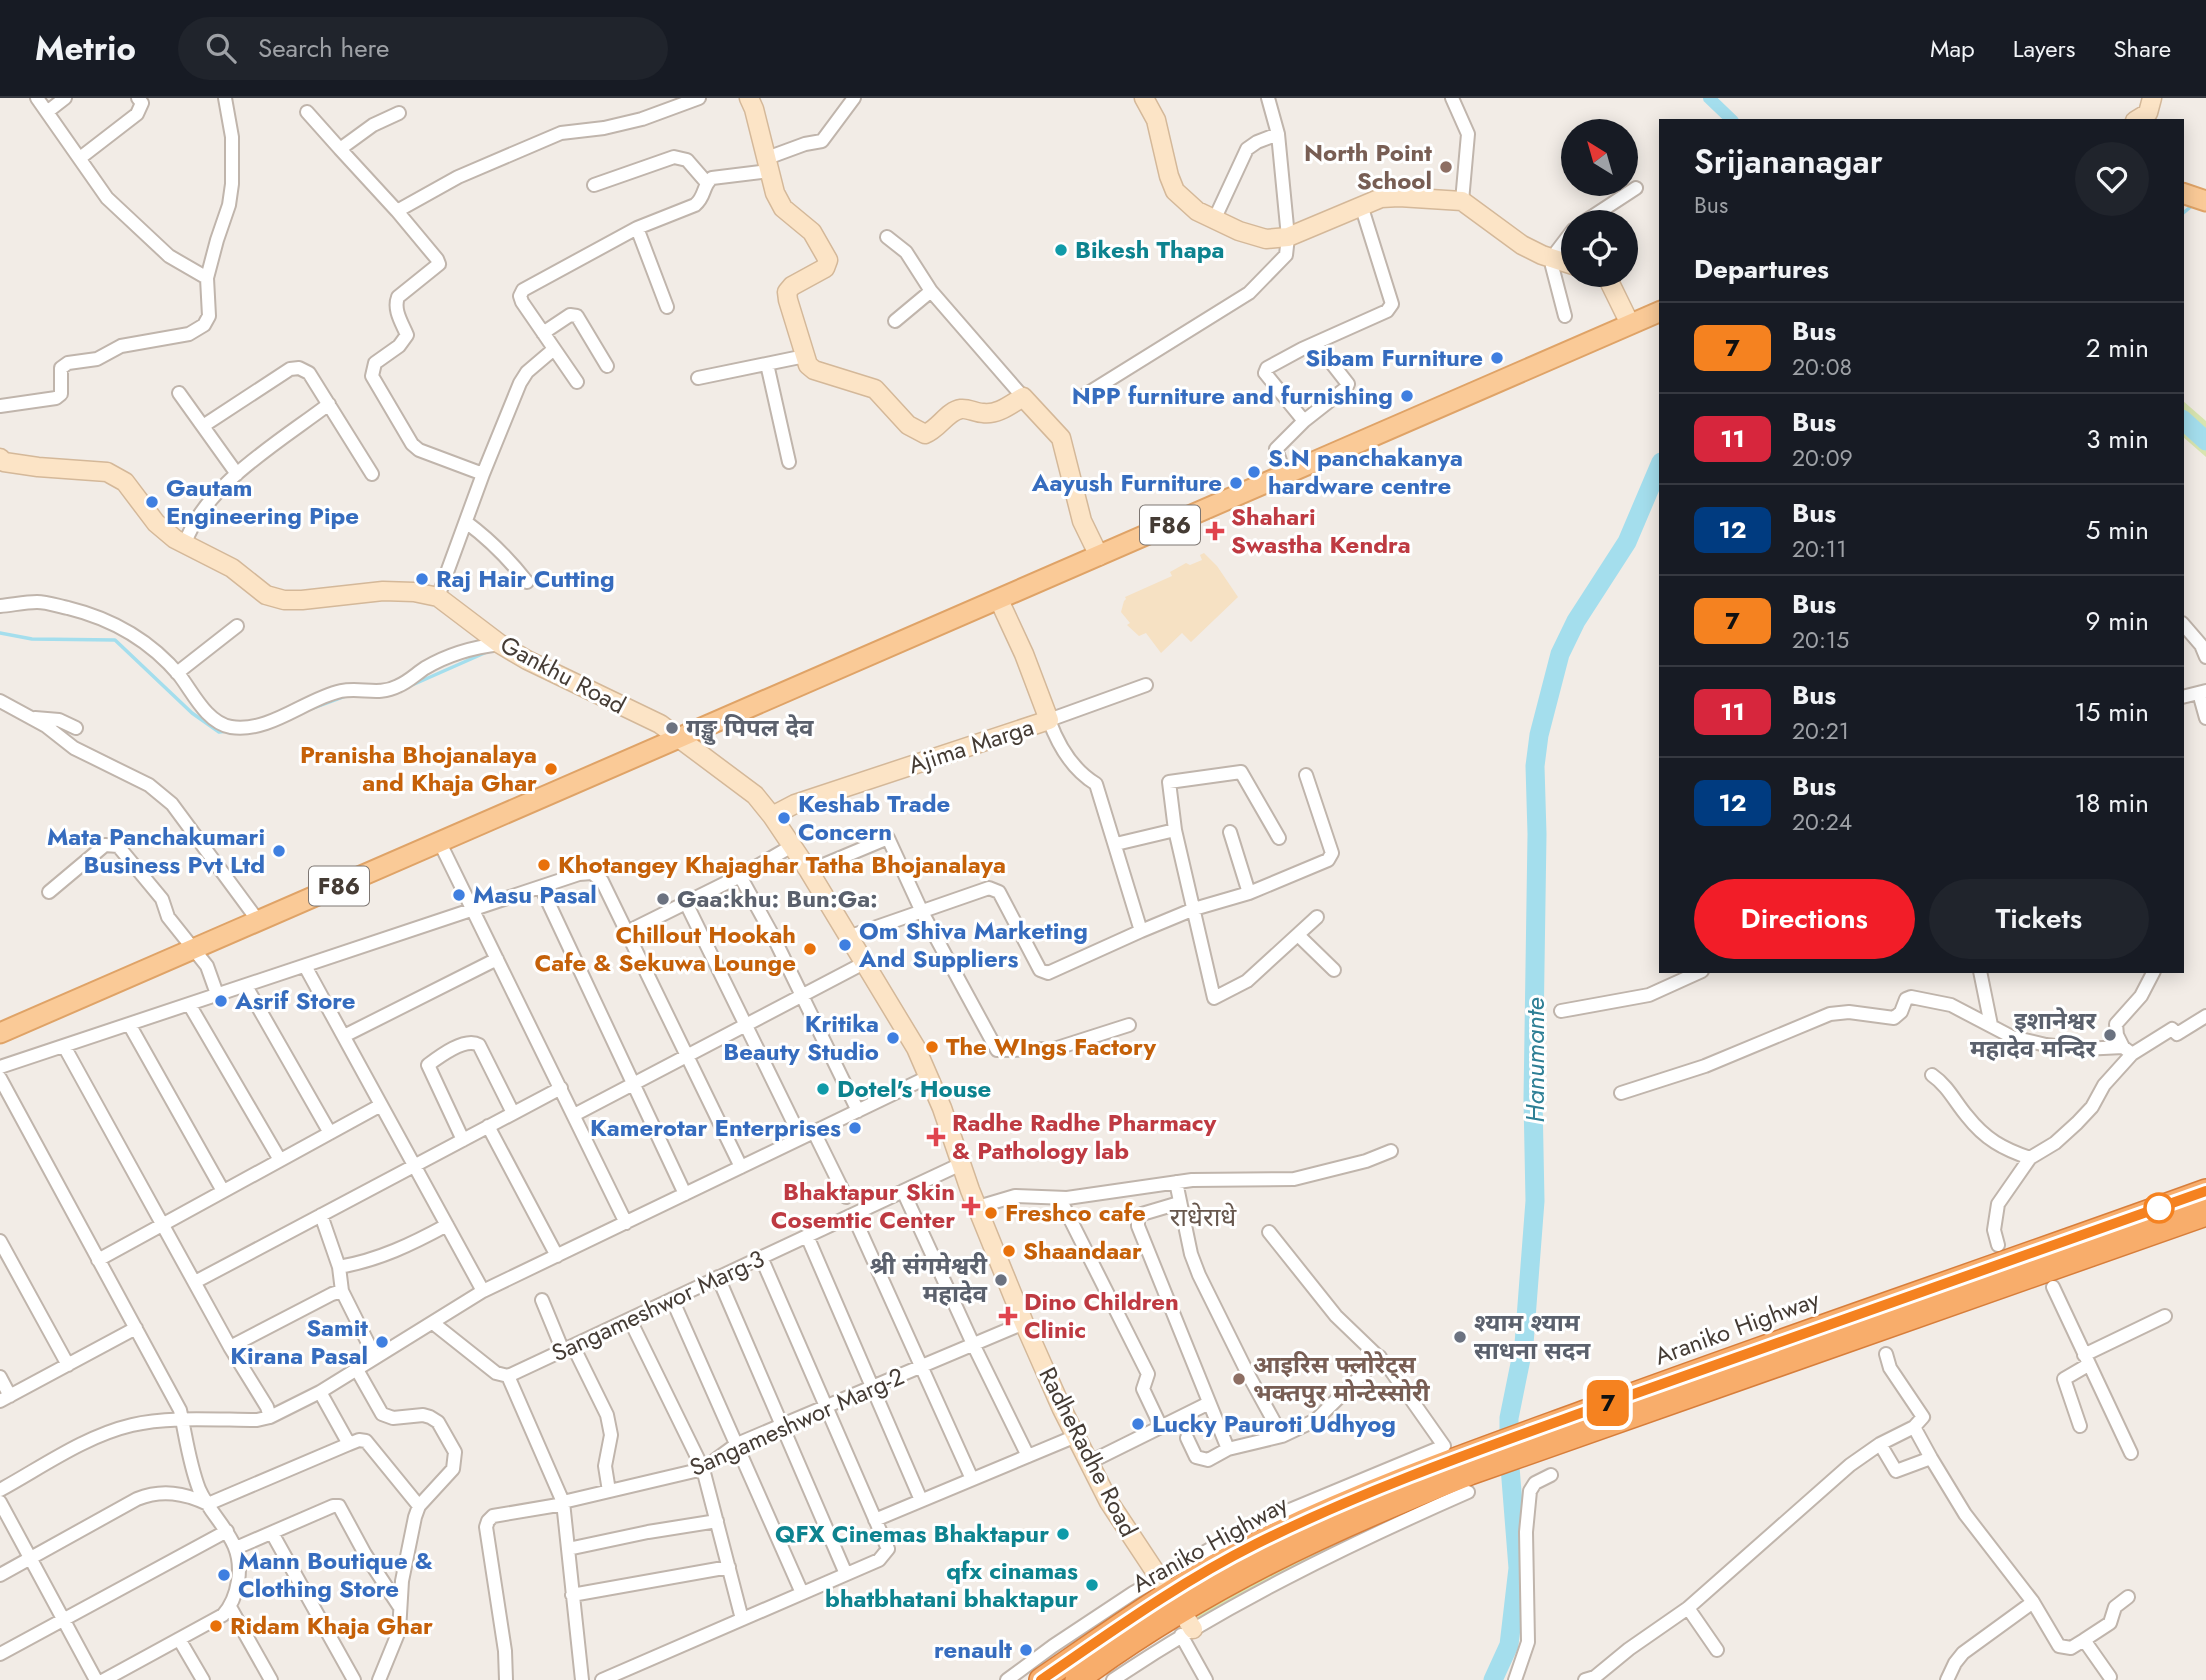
<!DOCTYPE html>
<html lang="en">
<head>
<meta charset="utf-8">
<style>
	:root { --surface:#171b24; --page:#20242c; --text:#f1f3f6; --muted:#9ea1a6; --line:#363941; --accent:#f21d28 }
	body { margin:0; font-family:Jost,"Noto Sans Devanagari",sans-serif; background:var(--page); color:var(--text); height:100vh; display:flex; flex-direction:column; font-size:26px; white-space:nowrap }
	* { box-sizing:border-box; margin:0 }
	p { font-size:23px; color:var(--muted) }
	.icon { flex:none; width:38px; height:38px; fill:none; stroke:currentColor; stroke-width:2; stroke-linecap:round; stroke-linejoin:round }
	.map { position:relative; flex:1; overflow:hidden }
	.drawer { position:absolute; left:1659px; top:21px; width:525px; height:854px; display:flex; flex-direction:column; background:var(--surface); border-radius:0px; box-shadow:0 4px 18px #0003 }
	.drawer>* { flex:none }
	.badge { padding:0 14px; border-radius:10px; font-size:24px; line-height:46px }
	.needle { width:46px; rotate:323deg }
	.controls { position:absolute; left:1561px; top:21px; display:grid; gap:14px }
	.controls a { display:grid; place-items:center; width:77px; height:77px; border-radius:50%; background:var(--surface); box-shadow:0 4px 18px #0003; font-size:35px }
	.map>.badge { position:absolute; translate:-50% -50%; box-shadow:0 0 0 4px #fff }
	h2 { padding:0 35px; font-size:26px; line-height:63px }
	.round { display:grid; place-items:center; flex:none; width:74px; height:74px; border-radius:37px; background:var(--page) }
	.headline { display:flex; align-items:center; justify-content:space-between; height:119px; padding:0 35px }
	h1 { font-size:33px; font-weight:600; line-height:52px }
	.cta { display:flex; gap:14px; margin-top:auto; padding:14px 35px }
	.cta a { flex:1; height:80px; border-radius:42px; background:var(--accent); color:#fff; font-size:28px; font-weight:600; line-height:80px; text-align:center }
	.cta a+a { background:var(--page); color:var(--text) }
	ul { padding:0; list-style:none }
	li { display:flex; align-items:center; gap:21px; height:91px; padding:0 35px; border-top:2px solid var(--line) }
	li div { flex:1 }
	li b { display:block; font-size:26px }
	li em { font-style:normal }
	li .badge { min-width:77px; font-weight:700; text-align:center }
	header { display:flex; align-items:center; gap:42px; box-sizing:border-box; height:98px; padding:0 35px; background:var(--surface); border-bottom:2px solid var(--line) }
	header strong { font-size:33px }
	nav { display:flex; gap:38px; margin-inline-start:auto; font-size:24px }
	.search { width:490px; height:63px; background:var(--page); display:flex; align-items:center; gap:18px; box-sizing:border-box; padding:0 24px; border-radius:38px; color:var(--muted); font-size:26px }
	.map>svg:first-child { display:block }
</style>
</head>
<body>
<header>
<strong>Metrio</strong>
<div class="search"><svg class="icon" aria-label="search" viewBox="0 0 24 24"><circle cx="10" cy="10" r="6"/><path d="M15 15l6 6"/></svg>Search here</div>
<nav><a>Map</a><a>Layers</a><a>Share</a></nav>
</header>
<div class="map">
<svg width="2206" height="1582" viewBox="0 0 2206 1582">
	<rect width="100%" height="100%" fill="#f2ece6"/>
	<!-- green -->
	<path fill="#d8e5b0" d="M2182 302 2206 323V359L2182 338Z
		M1460 1391 1199 1521 1197 1519C1215 1500 1248 1487 1272 1476 1334 1446 1396 1417 1460 1391Z"/>
	<!-- sand -->
	<path fill="#f6e1c3" d="M1204 455 1217 468 1238 499 1191 544 1182 535 1161 555 1146 535 1139 538 1127 527 1130 525 1121 514 1124 503 1126 501 1125 499 1172 478 1170 474 1186 465 1190 467 1202 462 1200 457Z"/>
	<g fill="none" stroke-linecap="round" stroke-linejoin="round">
		<!-- stream -->
		<path stroke="#a4deed" stroke-width="3.5" d="M2182 116 2194 106
			M0 535 32 541 115 542 192 615 219 634 228 633
			M394 595 489 553
			M310 611 348 597"/>
		<!-- canal -->
		<path stroke="#a4deed" stroke-width="12" d="M1709 0 1733 23"/>
		<!-- river -->
		<path stroke="#a4deed" stroke-width="19" d="M2182 321 2206 343
			M1493 1582 1509 1547 1518 1470 1509 1356V1320L1524 1246 1535 1103 1533 1001 1537 736 1535 668 1539 637 1560 556 1576 523 1627 444 1661 364"/>
		<!-- street casing -->
		<g stroke="#c0b5ac" stroke-width="16">
			<path id="street" d="M37 0 107 100 169 158 207 180
				M1452 0 1468 36 1462 103
				M47 14 65 0
				M307 14 340 51
				M399 15 373 27 340 51 397 113 437 161 439 166 398 199C393 212 402 225 407 237L399 248 375 265 372 278 412 346 419 352 483 376
				M80 60 137 16 142 5 138 0
				M767 60 805 46 822 43 854 0
				M594 87 674 59 687 62 707 85
				M397 113 458 79 561 35 604 30 642 21 699 0
				M1215 120 1247 51 1257 44 1278 36
				M1584 124 1636 90
				M637 130 667 209
				M887 139 906 154 931 193 1023 299
				M1565 218 1552 168 1557 153 1573 132
				M895 223 931 193
				M543 235 570 217 577 218 607 268
				M767 266 789 364
				M698 280 805 258
				M577 284 522 204 520 198 523 192 637 130 695 107C706 98 702 88 712 80L769 73
				M179 295 237 376
				M1085 297 1249 195 1286 157 1288 139 1278 36 1268 0
				M0 308 56 300 61 296V270L68 265 97 261 121 248 189 236 204 227 209 218 207 180 217 142 229 107 232 86V39L225 0
				M1304 323 1346 290 1348 286 1316 245
				M203 328 290 271 299 270 309 275 372 376
				M1285 377 1276 351 1304 323 1265 275 1267 270 1302 251 1387 213 1392 206 1361 107
				M466 424C489 441 509 461 527 484
				M185 446C203 388 282 342 329 306
				M438 499 483 376 520 285 527 274 554 251
				M0 508C12 507 25 504 37 504 47 504 58 508 68 510 113 521 150 542 180 578 193 595 207 625 231 629 270 635 305 601 341 593 361 589 379 598 398 588 408 584 416 576 425 570 447 557 474 549 500 546
				M2182 525 2201 547 2206 559
				M177 575 237 528
				M2199 595 2206 620
				M2182 599 2206 593
				M0 603 46 628 74 650 149 687 172 706 259 824
				M35 620 59 622 76 630
				M1230 734 1249 795
				M1279 740 1241 674 1169 684 1175 732 1214 900 1247 883 1317 819
				M439 743 626 1125
				M1116 746 1175 732
				M809 773 888 740 922 814 997 952 1054 951 1129 927
				M740 778 773 838 858 1013
				M541 789 685 1096
				M49 794 105 747 118 748 162 801 168 819 207 868 217 896
				M686 805 801 1040
				M1141 833 1096 686C1073 672 1058 647 1049 622L1146 587
				M627 834 740 778 792 748
				M1298 837 1334 872
				M848 839 989 790 999 794 1040 872 1048 875 1141 833 1194 811 1249 795 1328 762 1332 755 1306 677
				M305 868 483 1193
				M1980 873 1991 927
				M246 888 330 1035
				M189 906 280 1062
				M1561 913 1649 897 1702 873
				M129 926 223 1093
				M344 938 497 861
				M64 948 230 1249 267 1309 270 1319
				M2123 949 2117 937 2116 926 2141 898 2154 873
				M0 969 579 776 592 775 602 783 741 1069
				M1932 977C1948 988 1955 1004 1967 1018 1985 1041 2003 1051 2030 1060
				M0 980 180 1312C186 1339 189 1365 199 1391 214 1425 245 1441 238 1483 236 1496 232 1507 223 1517L104 1582
				M1621 995 1705 968 1830 916 1849 914 1894 920 1901 914 1906 901 1911 899 1951 907 2012 939 2046 947 2083 951 2123 949 2132 956
				M574 1017 864 865
				M488 1028 557 1158
				M814 1034 846 1099
				M463 1042 428 967C440 958 465 939 479 947L513 1015
				M1176 1084 1191 1156 1199 1177 1249 1278 1282 1338
				M903 1093 973 1246 1028 1358
				M1067 1100 1061 1103 1148 1276 1143 1291 1161 1329
				M1179 1105 1142 1116 1138 1121V1128L1228 1351
				M978 1109 1015 1098 1067 1100 1192 1082 1294 1081 1366 1063 1391 1053
				M321 1117 339 1169 342 1193 375 1259
				M853 1117 972 1381
				M807 1138 921 1402
				M0 1143 68 1267
				M1998 1147 1994 1132 1998 1106 2030 1060 2055 1045 2077 1025 2092 1009 2104 987 2132 956 2172 931 2177 936 2206 918
				M98 1162 381 1007
				M339 1169C379 1162 412 1146 447 1127
				M718 1179 846 1476
				M195 1184 561 990
				M2053 1189 2131 1355
				M672 1201 802 1495
				M542 1202 563 1253
				M630 1222 703 1371 742 1521
				M433 1225 496 1275 508 1278
				M573 1248 607 1317 611 1337 605 1368 609 1393
				M230 1249 332 1196 342 1193
				M2084 1257 2165 1218
				M356 1270 382 1316 393 1320 423 1317 430 1319 438 1324 455 1354 453 1371 419 1408 415 1419 402 1483 399 1533 379 1582
				M508 1278 961 1066
				M508 1278 563 1404 582 1582
				M0 1279 10 1298
				M0 1303 136 1230
				M2080 1328 2064 1281 2088 1267
				M1914 1329 1931 1360
				M1187 1340 1196 1359 1208 1362 1228 1351 1282 1338 1316 1322 1380 1259
				M349 1346 359 1342 366 1343 419 1408
				M1880 1346 1896 1373 1931 1360 1965 1416 2033 1504 2059 1548 2071 1550 2084 1542 2110 1579
				M1088 1365 1209 1305
				M0 1392C42 1369 85 1338 132 1327 168 1318 219 1322 257 1322L270 1319 320 1294 483 1193 930 978
				M0 1404 96 1582
				M563 1404 703 1371 737 1346 1024 1225
				M875 1422 1076 1338
				M272 1435 354 1582
				M236 1450 333 1408H339L365 1456 399 1508
				M568 1451 648 1434 717 1423
				M0 1477 137 1401C162 1391 184 1395 208 1406L349 1346 320 1294
				M572 1497 729 1469
				M230 1509 271 1582
				M1688 1510 1717 1552
				M1181 1537 1206 1582
				M179 1541 203 1582
				M2084 1542 2110 1525 2115 1509 2128 1499
				M0 1556 227 1433
				M506 1582 505 1553 486 1429 488 1423 493 1418 564 1406
				M602 1582 879 1462 888 1451 761 1159
				M1007 1582 1053 1548 1133 1495 1249 1429 1444 1348 1387 1267 1336 1218 1269 1134
				M1113 1582C1224 1507 1345 1448 1468 1394
				M1515 1582 1528 1544 1526 1434 1530 1393 1535 1385 1551 1377
				M1585 1582 1595 1579 1629 1551 1688 1510 1850 1367 1880 1346 1914 1329 1923 1319 1890 1270 1886 1256
				M1947 1582 1955 1565 1963 1555 2033 1504"/>
		</g>
		<!-- secondary casing -->
		<g stroke="#d4b899" stroke-width="21">
			<path id="secondary" d="M749 0 754 11 775 95 783 110 812 134 828 162 825 170 792 188 787 194 788 202 808 267 814 272 875 291 908 327 925 336C939 331 947 313 961 311 968 310 976 315 983 315 998 317 1011 306 1023 299L1061 340 1082 423 1099 458
				M1144 0 1156 22 1169 78 1175 93 1197 113 1239 133 1266 141 1288 139 1381 100 1399 99 1462 103 1522 147 1542 157 1573 167
				M2135 23 2148 15 2152 0
				M1606 177 1630 226
				M0 360 4 364 38 369 107 374 125 384 156 425 175 441 232 470 266 497 284 502H302L383 493 414 494 438 499 500 546 527 562 660 626 755 697 772 718 809 773 916 950 942 1010 970 1092 1024 1225 1062 1311 1109 1404 1193 1531
				M772 718 795 706 1049 622 1024 556 999 502"/>
		</g>
		<!-- primary casing -->
		<g stroke="#dfa367" stroke-width="23">
			<path id="primary" d="M2182 95 2206 103
				M0 935 1661 213"/>
		</g>
		<!-- highway casing -->
		<g stroke="#d77e3b" stroke-width="26">
			<path id="highway" d="M1041 1582C1111 1534 1180 1484 1256 1446 1367 1391 1484 1351 1599 1309 1801 1235 2004 1166 2206 1093
				M1077 1582C1202 1490 1327 1432 1470 1375L2206 1116"/>
		</g>
		<!-- street -->
		<use href="#street" stroke="#fff" stroke-width="12"/>
		<!-- secondary -->
		<use href="#secondary" stroke="#fce4c6" stroke-width="18"/>
		<!-- primary -->
		<use href="#primary" stroke="#faca97" stroke-width="19"/>
		<!-- highway -->
		<use href="#highway" stroke="#f8ad6b" stroke-width="23"/>
	</g>
	<g fill="none" stroke-linecap="round" stroke-linejoin="round">
		<!-- line casing -->
		<g stroke="#fff" stroke-width="16">
			<path id="line" d="M1041 1582C1111 1534 1180 1484 1256 1446 1372 1388 1496 1346 1617 1302 1813 1231 2010 1163 2206 1093"/>
		</g>
		<!-- line -->
		<use href="#line" stroke="#f58220" stroke-width="10"/>
	</g>
	<!-- markers -->
	<g fill="#8d6e63" stroke="#fff" stroke-width="2.5">
		<circle cx="1446" cy="69" r="7"/>
		<circle cx="1239" cy="1281" r="7"/>
	</g>
	<g fill="#0f9aa8" stroke="#fff" stroke-width="2.5">
		<circle cx="1061" cy="152" r="7"/>
		<circle cx="823" cy="991" r="7"/>
		<circle cx="1063" cy="1436" r="7"/>
		<circle cx="1092" cy="1487" r="7"/>
	</g>
	<g fill="#3f7fe0" stroke="#fff" stroke-width="2.5">
		<circle cx="1497" cy="260" r="7"/>
		<circle cx="1407" cy="298" r="7"/>
		<circle cx="1254" cy="374" r="7"/>
		<circle cx="1236" cy="385" r="7"/>
		<circle cx="152" cy="404" r="7"/>
		<circle cx="422" cy="481" r="7"/>
		<circle cx="784" cy="720" r="7"/>
		<circle cx="279" cy="753" r="7"/>
		<circle cx="459" cy="797" r="7"/>
		<circle cx="845" cy="847" r="7"/>
		<circle cx="221" cy="903" r="7"/>
		<circle cx="893" cy="940" r="7"/>
		<circle cx="855" cy="1030" r="7"/>
		<circle cx="382" cy="1244" r="7"/>
		<circle cx="1138" cy="1326" r="7"/>
		<circle cx="224" cy="1477" r="7"/>
		<circle cx="1026" cy="1552" r="7"/>
	</g>
	<g fill="#e0444e" stroke="#fff" stroke-width="2.5">
		<path d="M1211.5 422.5h7v7h7v7h-7v7h-7v-7h-7v-7h7z"/>
		<path d="M932.5 1028.5h7v7h7v7h-7v7h-7v-7h-7v-7h7z"/>
		<path d="M967.5 1097.5h7v7h7v7h-7v7h-7v-7h-7v-7h7z"/>
		<path d="M1004.5 1207.5h7v7h7v7h-7v7h-7v-7h-7v-7h7z"/>
	</g>
	<g fill="#6b7280" stroke="#fff" stroke-width="2.5">
		<circle cx="672" cy="630" r="7"/>
		<circle cx="663" cy="801" r="7"/>
		<circle cx="2110" cy="937" r="7"/>
		<circle cx="1001" cy="1182" r="7"/>
		<circle cx="1460" cy="1239" r="7"/>
	</g>
	<g fill="#e8710a" stroke="#fff" stroke-width="2.5">
		<circle cx="551" cy="671" r="7"/>
		<circle cx="544" cy="767" r="7"/>
		<circle cx="810" cy="851" r="7"/>
		<circle cx="932" cy="949" r="7"/>
		<circle cx="991" cy="1115" r="7"/>
		<circle cx="1009" cy="1153" r="7"/>
		<circle cx="216" cy="1528" r="7"/>
	</g>
	<circle fill="#fff" stroke="#f58220" stroke-width="3.5" cx="2159" cy="1110" r="14"/>
	<g text-anchor="middle" stroke-width="6" stroke-linejoin="round" paint-order="stroke">
		<!-- shield labels -->
		<g fill="#fff" stroke="#7d7672" stroke-width="2">
			<rect x="1140" y="407.5" width="60" height="39" rx="5"/>
			<rect x="309" y="768.5" width="60" height="39" rx="5"/>
		</g>
		<g font-size="23" font-weight="bold" fill="#453c35">
			<text x="1170" y="435">F86</text>
			<text x="339" y="796">F86</text>
		</g>
		<!-- education labels -->
		<g font-size="24" font-weight="bold" fill="#785e54" stroke="#fff" text-anchor="end">
			<text x="1432" y="63">North Point<tspan x="1432" dy="28">School</tspan></text>
			<text x="1253" y="1275" text-anchor="start">आइरिस फ्लोरेट्स<tspan x="1253" dy="28">भक्तपुर मोन्टेस्सोरी</tspan></text>
		</g>
		<!-- culture labels -->
		<g font-size="24" font-weight="bold" fill="#0d838f" stroke="#fff" text-anchor="start">
			<text x="1075" y="160">Bikesh Thapa</text>
			<text x="837" y="999">Dotel's House</text>
			<text x="1049" y="1444" text-anchor="end">QFX Cinemas Bhaktapur</text>
			<text x="1078" y="1481" text-anchor="end">qfx cinamas<tspan x="1078" dy="28">bhatbhatani bhaktapur</tspan></text>
		</g>
		<!-- shop labels -->
		<g font-size="24" font-weight="bold" fill="#366cbe" stroke="#fff" text-anchor="start">
			<text x="1483" y="268" text-anchor="end">Sibam Furniture</text>
			<text x="1393" y="306" text-anchor="end">NPP furniture and furnishing</text>
			<text x="1268" y="368">S.N panchakanya<tspan x="1268" dy="28">hardware centre</tspan></text>
			<text x="1222" y="393" text-anchor="end">Aayush Furniture</text>
			<text x="166" y="398">Gautam<tspan x="166" dy="28">Engineering Pipe</tspan></text>
			<text x="436" y="489">Raj Hair Cutting</text>
			<text x="798" y="714">Keshab Trade<tspan x="798" dy="28">Concern</tspan></text>
			<text x="265" y="747" text-anchor="end">Mata Panchakumari<tspan x="265" dy="28">Business Pvt Ltd</tspan></text>
			<text x="473" y="805">Masu Pasal</text>
			<text x="859" y="841">Om Shiva Marketing<tspan x="859" dy="28">And Suppliers</tspan></text>
			<text x="235" y="911">Asrif Store</text>
			<text x="879" y="934" text-anchor="end">Kritika<tspan x="879" dy="28">Beauty Studio</tspan></text>
			<text x="841" y="1038" text-anchor="end">Kamerotar Enterprises</text>
			<text x="368" y="1238" text-anchor="end">Samit<tspan x="368" dy="28">Kirana Pasal</tspan></text>
			<text x="1152" y="1334">Lucky Pauroti Udhyog</text>
			<text x="238" y="1471">Mann Boutique &amp;<tspan x="238" dy="28">Clothing Store</tspan></text>
			<text x="1012" y="1560" text-anchor="end">renault</text>
		</g>
		<!-- health labels -->
		<g font-size="24" font-weight="bold" fill="#be3a42" stroke="#fff" text-anchor="start">
			<text x="1231" y="427">Shahari<tspan x="1231" dy="28">Swastha Kendra</tspan></text>
			<text x="952" y="1033">Radhe Radhe Pharmacy<tspan x="952" dy="28">&amp; Pathology lab</tspan></text>
			<text x="955" y="1102" text-anchor="end">Bhaktapur Skin<tspan x="955" dy="28">Cosemtic Center</tspan></text>
			<text x="1024" y="1212">Dino Children<tspan x="1024" dy="28">Clinic</tspan></text>
		</g>
		<!-- street labels -->
		<g font-size="24" fill="#453c35" stroke="#fff">
			<text transform="translate(563 577) rotate(28)" y="8">Gankhu Road</text>
			<text transform="translate(971 648) rotate(-18)" y="8">Ajima Marga</text>
			<text transform="translate(658 1208) rotate(-25)" y="8">Sangameshwor Marg-3</text>
			<text transform="translate(1737 1230) rotate(-20)" y="8">Araniko Highway</text>
			<text transform="translate(797 1324) rotate(-24)" y="8">Sangameshwor Marg-2</text>
			<text transform="translate(1088 1354) rotate(63)" y="8">RadheRadhe Road</text>
			<text transform="translate(1210 1446) rotate(-29)" y="8">Araniko Highway</text>
		</g>
		<!-- worship labels -->
		<g font-size="24" font-weight="bold" fill="#5b616d" stroke="#fff" text-anchor="start">
			<text x="686" y="638">गङ्खु पिपल देव</text>
			<text x="677" y="809">Gaa:khu: Bun:Ga:</text>
			<text x="2096" y="931" text-anchor="end">इशानेश्वर<tspan x="2096" dy="28">महादेव मन्दिर</tspan></text>
			<text x="987" y="1176" text-anchor="end">श्री संगमेश्वरी<tspan x="987" dy="28">महादेव</tspan></text>
			<text x="1474" y="1233">श्याम श्याम<tspan x="1474" dy="28">साधना सदन</tspan></text>
		</g>
		<!-- food labels -->
		<g font-size="24" font-weight="bold" fill="#c56008" stroke="#fff" text-anchor="start">
			<text x="537" y="665" text-anchor="end">Pranisha Bhojanalaya<tspan x="537" dy="28">and Khaja Ghar</tspan></text>
			<text x="558" y="775">Khotangey Khajaghar Tatha Bhojanalaya</text>
			<text x="796" y="845" text-anchor="end">Chillout Hookah<tspan x="796" dy="28">Cafe &amp; Sekuwa Lounge</tspan></text>
			<text x="946" y="957">The WIngs Factory</text>
			<text x="1005" y="1123">Freshco cafe</text>
			<text x="1023" y="1161">Shaandaar</text>
			<text x="230" y="1536">Ridam Khaja Ghar</text>
		</g>
		<!-- water labels -->
		<g font-size="26" font-style="italic" fill="#2e7f95" stroke="#fff">
			<text transform="translate(1535 962) rotate(-90)" y="9">Hanumante</text>
		</g>
		<!-- neighbourhood labels -->
		<g font-size="26" fill="#67574d" stroke="#fff">
			<text x="1203" y="1128">राधेराधे</text>
		</g>
	</g>
</svg>
<div class="controls">
<a><svg class="needle" viewBox="-14 -14 28 28"><path d="M0-13l5 13h-10z" fill="#e53935"/><path d="M0 13l5-13h-10z" fill="#9ea1a6"/></svg></a>
<a><svg class="icon" aria-label="locate" viewBox="0 0 24 24"><circle cx="12" cy="12" r="6"/><path d="M12 2v4M12 18v4M2 12h4M18 12h4"/></svg></a>
</div>
<b class="badge" style="left:1608px;top:1305px;background:#f58220;color:#111">7</b>
<section class="drawer">
<div class="headline"><div><h1>Srijananagar</h1><p>Bus</p></div><a class="round"><svg class="icon" aria-label="heart" viewBox="0 0 24 24"><path d="M12 20l-8-8c-3-5 5-10 8-4 3-6 11-1 8 4z"/></svg></a></div>
<h2>Departures</h2>
<ul>
<li><span class="badge" style="background:#f58220;color:#111">7</span><div><b>Bus</b><p>20:08</p></div><em>2 min</em></li>
<li><span class="badge" style="background:#d7263d;color:#fff">11</span><div><b>Bus</b><p>20:09</p></div><em>3 min</em></li>
<li><span class="badge" style="background:#003b80;color:#fff">12</span><div><b>Bus</b><p>20:11</p></div><em>5 min</em></li>
<li><span class="badge" style="background:#f58220;color:#111">7</span><div><b>Bus</b><p>20:15</p></div><em>9 min</em></li>
<li><span class="badge" style="background:#d7263d;color:#fff">11</span><div><b>Bus</b><p>20:21</p></div><em>15 min</em></li>
<li><span class="badge" style="background:#003b80;color:#fff">12</span><div><b>Bus</b><p>20:24</p></div><em>18 min</em></li>
</ul>
<div class="cta"><a>Directions</a><a>Tickets</a></div>
</section>
</div>
</body>
</html>
